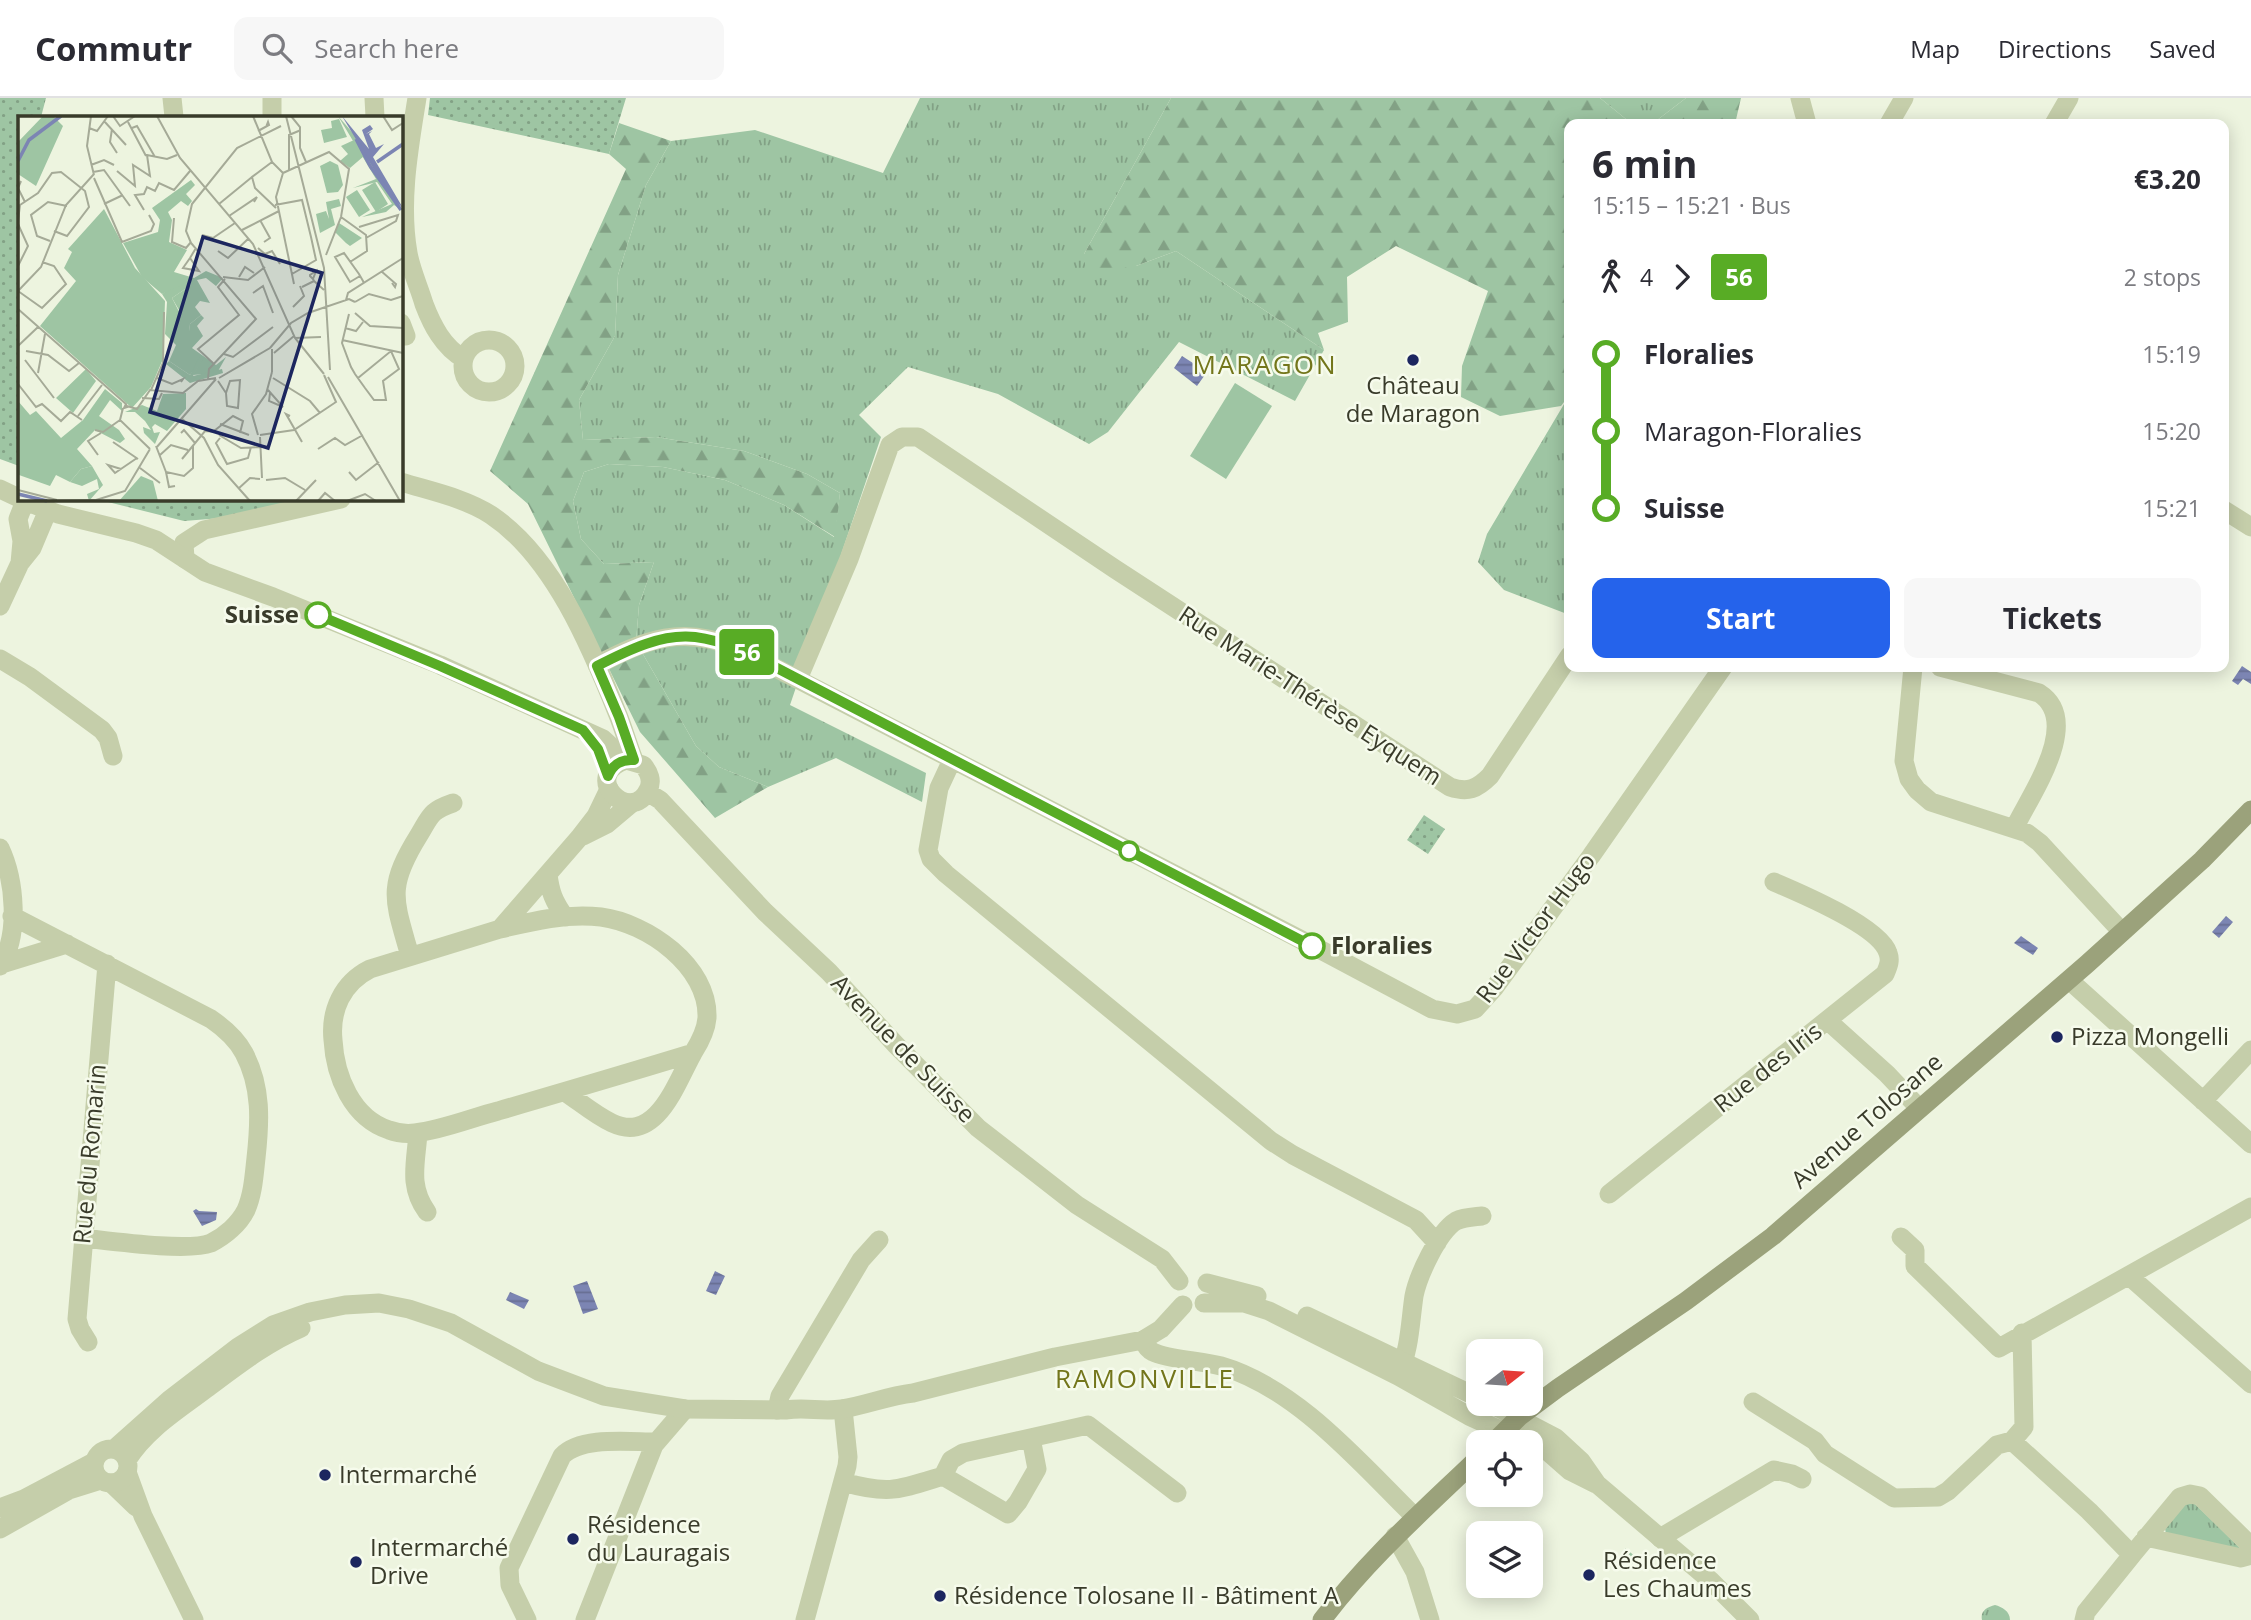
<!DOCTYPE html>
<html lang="en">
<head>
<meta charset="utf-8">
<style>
	:root { --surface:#fff; --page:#f7f7f7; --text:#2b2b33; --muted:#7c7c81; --line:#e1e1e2; --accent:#2563eb }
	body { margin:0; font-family:"Open Sans",sans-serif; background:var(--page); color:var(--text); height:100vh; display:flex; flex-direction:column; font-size:26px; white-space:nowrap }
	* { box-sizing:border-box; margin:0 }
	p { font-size:23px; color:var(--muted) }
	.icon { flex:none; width:38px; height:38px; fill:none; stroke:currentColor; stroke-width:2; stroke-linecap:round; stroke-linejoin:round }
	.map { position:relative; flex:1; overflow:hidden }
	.details { position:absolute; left:1564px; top:21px; width:665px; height:553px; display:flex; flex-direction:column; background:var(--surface); border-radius:14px; box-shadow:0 4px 18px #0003 }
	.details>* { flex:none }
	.badge { padding:0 14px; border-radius:5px; font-size:24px; line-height:46px }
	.needle { width:46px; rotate:73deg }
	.fabs { position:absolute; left:1466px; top:1241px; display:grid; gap:14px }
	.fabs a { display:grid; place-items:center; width:77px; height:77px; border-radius:14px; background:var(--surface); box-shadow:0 4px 18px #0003; font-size:35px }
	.map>.badge { position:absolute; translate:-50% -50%; box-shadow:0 0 0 4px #fff }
	.legs { display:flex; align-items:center; gap:10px; height:77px; padding:0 28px; font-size:23px }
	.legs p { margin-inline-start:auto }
	.overview { display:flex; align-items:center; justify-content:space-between; height:119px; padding:0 28px }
	h1 { font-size:38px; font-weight:700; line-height:52px }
	.action { display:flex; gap:14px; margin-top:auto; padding:14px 28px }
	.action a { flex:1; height:80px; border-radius:14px; background:var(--accent); color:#fff; font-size:28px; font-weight:700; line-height:80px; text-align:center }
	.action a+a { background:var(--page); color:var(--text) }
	ul { padding:0 28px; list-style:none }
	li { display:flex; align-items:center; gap:24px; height:77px; font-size:26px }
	li i { display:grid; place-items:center; width:10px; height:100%; margin:0 9px; background:currentColor }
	li i::after { content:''; width:18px; height:18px; margin:-9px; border:5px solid; border-radius:50%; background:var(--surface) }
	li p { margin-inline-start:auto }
	li:first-child i { background:linear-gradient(#0000 50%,currentColor 0) }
	li:last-child i { background:linear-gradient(currentColor 50%,#0000 0) }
	header { display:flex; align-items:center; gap:42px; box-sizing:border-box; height:98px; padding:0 35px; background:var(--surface); border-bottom:2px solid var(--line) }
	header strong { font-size:33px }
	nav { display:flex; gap:38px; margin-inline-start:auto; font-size:24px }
	.search { width:490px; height:63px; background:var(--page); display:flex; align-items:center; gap:18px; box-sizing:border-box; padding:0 24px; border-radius:14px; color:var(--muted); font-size:26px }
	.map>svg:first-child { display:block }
</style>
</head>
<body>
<header>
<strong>Commutr</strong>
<div class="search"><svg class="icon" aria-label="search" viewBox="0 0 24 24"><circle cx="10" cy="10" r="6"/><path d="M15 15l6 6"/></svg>Search here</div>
<nav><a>Map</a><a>Directions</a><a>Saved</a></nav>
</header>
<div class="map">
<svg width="2251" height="1522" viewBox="0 0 2251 1522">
	<defs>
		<pattern id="grass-tufts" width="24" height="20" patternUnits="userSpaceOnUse" patternTransform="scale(1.75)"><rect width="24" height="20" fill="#9ec5a3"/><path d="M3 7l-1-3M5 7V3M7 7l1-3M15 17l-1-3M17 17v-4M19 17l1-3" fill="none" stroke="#82a185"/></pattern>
		<pattern id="forest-firs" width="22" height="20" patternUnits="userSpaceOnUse" patternTransform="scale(1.75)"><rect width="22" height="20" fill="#9ec5a3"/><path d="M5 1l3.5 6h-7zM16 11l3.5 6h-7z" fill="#82a185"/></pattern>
		<pattern id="park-dots" width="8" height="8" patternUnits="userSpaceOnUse" patternTransform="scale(1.75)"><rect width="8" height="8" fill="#9ec5a3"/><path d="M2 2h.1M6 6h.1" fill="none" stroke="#82a185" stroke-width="1.8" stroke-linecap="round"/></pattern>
		<pattern id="water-rules" width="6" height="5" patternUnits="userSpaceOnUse" patternTransform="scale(1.75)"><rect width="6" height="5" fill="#7c85b3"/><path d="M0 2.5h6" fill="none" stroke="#676e92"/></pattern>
	</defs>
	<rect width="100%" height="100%" fill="#edf4df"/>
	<!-- grass -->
	<path fill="url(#grass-tufts)" d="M920 0H1171L1084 156 1136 168 1176 153 1324 252 1295 303 1179 244 1108 334 1089 346 998 296 908 269 859 317 881 339 790 607 926 675 922 704 836 660 768 689 719 669 696 648 636 544 639 507 654 464 604 466 581 441 573 403 584 374 609 366 663 369 725 382 784 407 834 439 840 395 807 376 744 353 656 339 583 342 579 302 615 238 618 177 646 87 671 43 755 32 883 75Z
		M1600 0H1686L1652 26H1632Z
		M1570 296V514L1567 516 1504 492 1478 464 1487 436Z
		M2191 1402 2242 1452 2166 1436 2164 1425Z
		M1625 1450 1642 1464 1625 1470Z
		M1995 1507C2002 1509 2010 1513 2010 1522H1982C1980 1513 1987 1509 1995 1507Z"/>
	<!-- forest -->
	<path fill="url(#forest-firs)" d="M1171 0H1600L1632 26H1570V296L1561 308 1500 318 1461 299 1462 268 1488 193 1396 148 1347 179 1348 224 1318 235 1324 252 1176 153 1136 168 1086 176 1084 156Z
		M1686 0H1741L1735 26H1652Z
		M619 25 671 43 646 87 618 177 615 238 579 302 583 342 656 339 744 353 807 376 840 395 835 439 784 407 725 382 663 369 609 366 584 374 573 403 581 441 604 466 654 464 639 507 636 544 696 648 719 669 768 689 715 720 640 634 528 406 490 373 626 71 609 56Z"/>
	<!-- park -->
	<path fill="url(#park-dots)" d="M0 0H46L41 19H19V368L0 361Z
		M430 0H626L609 56 428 17Z
		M96 401H309L234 419 184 423Z
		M1424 717 1445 731 1428 756 1407 742Z"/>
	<!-- pitch -->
	<path fill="#9ec5a3" d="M1235 285 1272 308 1226 381 1190 358Z"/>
	<!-- water -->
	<path fill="url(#water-rules)" d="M1182 258 1207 274 1197 288 1174 270Z
		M2242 568 2251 574V586L2243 581 2238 587 2232 583Z
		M2226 818 2233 824 2219 840 2212 834Z
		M2021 838 2038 850 2033 857 2014 845Z
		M196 1111 199 1113 217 1114 216 1122 202 1128 193 1113Z
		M715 1173 725 1178 716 1197 706 1193Z
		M587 1183 598 1211 583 1216 573 1188Z
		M510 1194 529 1202 524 1211 506 1202Z"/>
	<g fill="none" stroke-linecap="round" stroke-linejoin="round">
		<!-- minor -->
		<path stroke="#c5ceaa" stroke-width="19" d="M172 0 174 19
			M374 0 375 19
			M417 0C409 50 399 104 408 155 411 172 419 189 424 206 432 227 443 249 464 261
			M1800 0 1807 26
			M272 19V0
			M1889 26 1904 0
			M2054 26 2069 0
			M401 225 406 238
			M463 268a26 26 0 1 1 52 0a26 26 0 1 1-52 0Z
			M401 384C430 393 465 400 491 417 553 458 591 549 618 617 624 632 628 647 634 662
			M2224 412 2251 429
			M185 461 184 445 204 432 341 401
			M0 561 30 579 102 632 108 640 113 658
			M597 567C647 541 682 527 737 550L1321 852 1432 911 1457 916 1475 911 1495 889 1591 758 1723 569
			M1913 569 1904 663 1909 681 1917 692 1931 704 2027 735 2040 745 2122 834
			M1940 569 2039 595C2083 623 2031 696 2015 729
			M798 581 849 461 890 347 902 339H918L1115 471 1450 689C1468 695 1477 691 1490 678L1570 557
			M952 662 939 690 928 752 931 761 946 776 1271 1043 1293 1057 1416 1122 1437 1145
			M583 738 607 726 632 705
			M0 750C15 782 20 837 0 868
			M548 776C550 794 554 804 565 819
			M12 818 211 921C224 930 236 940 244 955 262 989 260 1024 256 1060 254 1078 253 1096 246 1112 239 1126 225 1138 211 1145 188 1154 111 1143 83 1140
			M500 831C533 823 567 815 601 819 647 825 709 868 707 920 706 933 700 944 693 955 628 975 563 994 498 1013 471 1020 442 1032 415 1035 406 1036 397 1035 389 1032 352 1020 335 978 333 942 330 913 342 885 370 871L500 831 579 740 596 718 609 691
			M410 858C394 801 386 790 419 737 431 717 430 713 453 705
			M2 866 67 846
			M2069 882 2251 1046
			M1828 923 1887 976 1919 1010
			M565 994C580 1004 595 1017 612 1025 657 1046 676 985 693 955
			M2203 1003 2251 952
			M418 1035C416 1065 408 1088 427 1114
			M1609 1096 1885 876C1888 869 1891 863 1888 855 1880 829 1800 795 1774 784
			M1901 1139 1915 1152V1168L1999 1250 2251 1109
			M2129 1178 2251 1286
			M1143 1242C1145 1247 1147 1251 1153 1254 1166 1261 1203 1263 1221 1268 1297 1290 1360 1365 1415 1419
			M88 1244 80 1231 77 1221 107 866
			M1398 1277C1410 1252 1410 1225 1414 1198 1418 1178 1438 1134 1456 1123 1464 1119 1473 1119 1482 1118
			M1753 1304 1815 1343 1825 1356 1894 1400 1938 1399 1948 1393 1997 1347 2012 1343 2024 1329 2022 1235
			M777 1312 780 1298 861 1162 879 1142
			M2012 1343 2089 1413 2132 1457 2086 1514 2084 1522
			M127 1374 143 1418 194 1522
			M943 1378 951 1362 963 1355 1088 1327 1177 1395
			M843 1384C889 1397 898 1392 943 1378L1008 1416 1018 1404 1037 1371 1031 1340
			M111 1385 136 1409
			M1395 1438 1415 1474 1430 1522
			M2146 1439 2241 1460 2251 1457
			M1660 1440 1774 1372 1792 1376 1802 1381
			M2132 1457 2180 1399 2190 1396 2200 1398 2251 1448
			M527 1522 510 1487 509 1470 562 1358C581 1338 629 1344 656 1344
			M585 1522 654 1347 685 1311
			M805 1522 847 1368 848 1359 843 1311"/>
		<!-- tertiary -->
		<path stroke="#c5ceaa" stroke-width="19" d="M0 391 19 400
			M20 401 58 416 136 435 156 442 205 474 273 499 440 567 603 641 626 662 643 667C649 674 653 683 648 692 631 728 579 678 626 662
			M20 465 22 443 18 421 25 403 29 401
			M0 508 20 465 32 450 48 412 43 403
			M647 694 660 702 765 814 829 874 896 947 978 1030 1077 1107 1162 1161 1179 1183
			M1207 1185 1257 1198
			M1204 1205H1244L1269 1213 1398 1278 1469 1318 1526 1344
			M1307 1218 1479 1300
			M1491 1306 1556 1340 1581 1363 1597 1386 1711 1483 1750 1522
			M1531 1346 1545 1351 1570 1373 1596 1386
			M94 1368a17 17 0 1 1 34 0a17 17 0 1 1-34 0Z
			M114 1351 169 1302 238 1249 273 1227 310 1214 345 1207 379 1205 409 1211 451 1225 538 1273 604 1298 685 1311 787 1312C805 1309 823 1314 842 1311 866 1307 888 1298 913 1295L1055 1259 1143 1242 1161 1231 1183 1207
			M127 1362C147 1331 177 1313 206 1291 237 1268 266 1245 301 1230
			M0 1410 24 1401 94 1364
			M0 1431 69 1392 101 1382"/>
		<!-- secondary -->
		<path stroke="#9ba27b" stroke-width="19" d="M1494 1344 1519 1319 1558 1290 1686 1203 1773 1138 2087 866 2202 762 2251 712
			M1322 1522C1368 1461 1424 1412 1479 1359"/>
	</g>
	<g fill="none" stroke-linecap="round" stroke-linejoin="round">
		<!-- line-1 casing -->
		<g stroke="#fff" stroke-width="16">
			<path id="line-1" d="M318 517 440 568 583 632 598 651 608 678C613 666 621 661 634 662L619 619 597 568C674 528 698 529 775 569L1312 848"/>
		</g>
		<!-- line-1 -->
		<use href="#line-1" stroke="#58ac25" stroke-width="10"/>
	</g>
	<!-- markers -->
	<g fill="#1c265f" stroke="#f6fbec" stroke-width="2.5">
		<circle cx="1413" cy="262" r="7"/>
		<circle cx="2057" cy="939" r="7"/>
		<circle cx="325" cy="1377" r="7"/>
		<circle cx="573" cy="1441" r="7"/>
		<circle cx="356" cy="1464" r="7"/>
		<circle cx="1589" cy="1477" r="7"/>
		<circle cx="940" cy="1498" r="7"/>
	</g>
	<g fill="#fff" stroke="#58ac25" stroke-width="3.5">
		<circle cx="318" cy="517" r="12"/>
		<circle cx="1129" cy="753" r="9"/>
		<circle cx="1312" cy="848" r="12"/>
	</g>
	<g text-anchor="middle" stroke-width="5" stroke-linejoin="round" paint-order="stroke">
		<!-- poi labels -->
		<g font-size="24" fill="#393b2a" stroke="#f6fbec" text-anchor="start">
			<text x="1413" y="296" text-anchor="middle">Château<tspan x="1413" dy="28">de Maragon</tspan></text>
			<text x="2071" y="947">Pizza Mongelli</text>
			<text x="339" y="1385">Intermarché</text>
			<text x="587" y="1435">Résidence<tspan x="587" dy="28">du Lauragais</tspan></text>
			<text x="370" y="1458">Intermarché<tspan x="370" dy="28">Drive</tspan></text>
			<text x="1603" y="1471">Résidence<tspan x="1603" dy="28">Les Chaumes</tspan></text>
			<text x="954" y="1506">Résidence Tolosane II - Bâtiment A</text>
		</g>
		<!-- stop labels -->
		<g font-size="24" font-weight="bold" fill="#393b2a" stroke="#f6fbec" text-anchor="end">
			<text x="299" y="525">Suisse</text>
			<text x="1331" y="856" text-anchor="start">Floralies</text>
		</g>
		<!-- street labels -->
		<g font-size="24" fill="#393b2a" stroke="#f6fbec">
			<text transform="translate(1310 598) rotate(33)" y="8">Rue Marie-Thérèse Eyquem</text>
			<text transform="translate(1536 830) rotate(-53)" y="8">Rue Victor Hugo</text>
			<text transform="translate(903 951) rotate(46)" y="8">Avenue de Suisse</text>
			<text transform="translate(1768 970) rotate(-38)" y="8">Rue des Iris</text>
			<text transform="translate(1867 1023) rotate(-41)" y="8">Avenue Tolosane</text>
			<text transform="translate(90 1056) rotate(-85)" y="8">Rue du Romarin</text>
		</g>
		<!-- neighbourhood labels -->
		<g font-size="26" letter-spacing="2" fill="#73761b" stroke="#f6fbec">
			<text x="1265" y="276">MARAGON</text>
			<text x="1145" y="1290">RAMONVILLE</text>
		</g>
	</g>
	<!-- overview -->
	<g transform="translate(18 18)">
		<rect width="385" height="385" fill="#edf4df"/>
		<path d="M336 24 346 40 332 52 322 45 330 38 323 30ZM321 107 344 122 332 130 328 127 317 116ZM167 163 173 169 154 182 171 215 172 208 183 199 186 202 179 210 185 220 174 232 198 249 208 241 199 257 175 259 185 241 172 259 151 245 158 229 147 218 149 186 144 178ZM68 253 78 265 55 297 38 282ZM87 273 104 287V295L92 284 81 300 101 314 107 323 102 327 77 314 59 333 74 350 63 353 52 366 38 359 32 370 1 359 0 285 12 299 18 295 43 322 65 304Z" fill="#9ec5a3"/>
		<path d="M25 0H35L45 10 18 70 0 58V26ZM320 0 341 24 385 95 376 89 368 96 344 101 374 88 359 66 335 72 358 63ZM173 64 177 69 168 78 174 85 170 90 163 85 150 96 154 104 151 126 169 134 156 156 176 162 188 155 205 162 198 170 188 162 179 164 192 187 182 185 177 191 183 199 172 208 171 216 156 201 161 194 154 182 173 169 172 165 144 178 124 161 105 127 140 116 142 104 134 92ZM182 240 186 241 175 260 204 253 205 257 172 267 148 248 151 245 172 259ZM74 350 85 369 71 385 69 378 81 373 79 363 64 370 52 366 63 353Z" fill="#9ec5a3"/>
		<path d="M123 360 135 365 140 385H101Z" fill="#9ec5a3"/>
		<path d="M86 93 117 152 147 185 145 243 133 271 114 292 22 210 58 165 46 152 54 136 50 133ZM168 277V293L149 315 137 308 134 311 136 317 142 316 137 328 126 317 125 311 133 314 127 305 117 296H107L124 289 139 295 145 278Z" fill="#9ec5a3"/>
		<path d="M321 3 329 21 306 27 303 14 314 12 313 5ZM312 45 320 49 325 69 320 76 309 77 302 50ZM357 66 370 88 358 96 344 74ZM339 74 352 94 341 101 328 81ZM321 83 323 90 313 93 317 109 302 117 298 98 308 95 311 103 308 86Z" fill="#9ec5a3"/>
		<path d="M324 0 351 33 344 14 352 9 355 13 348 18 354 15 351 18 358 32 366 28 355 41 385 92 372 80Z" fill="#7c85b3"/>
		<path fill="none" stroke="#7c85b3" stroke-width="3.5" d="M338 23 352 50M0 45 11 24 43 0M359 46 385 28M352 50 383 94M0 378 29 385"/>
		<path fill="none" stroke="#a5aa97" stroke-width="2" d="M73 0 69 30 76 59M95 0 102 10 117 0M139 0 162 42 235 128 277 222 306 258M235 0 254 46 265 57M268 0 306 152 312 254M273 0 282 11V32L288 46M365 0 374 14 385 7M86 5 108 29M110 6 128 40M71 12 79 15 90 0M114 12 119 10 137 41M94 13 92 26 99 37M240 15 251 9 250 6 248 11M254 46 234 61 237 72 258 92M73 49 86 44 96 49M99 55 117 70 115 49 132 60 129 39 149 43 159 39M271 55V19L283 14M75 56 86 54 112 90M265 57 311 36 331 53 323 101 308 139M265 57 258 81 276 168M76 62 104 126 133 115 136 108 131 99M3 65 0 72 7 86M86 88 105 79M201 88 234 61M257 89 284 84 293 121 298 144 274 158M126 94 117 79 126 78 129 71 137 75 141 67 156 74 172 55M211 100 239 81 236 86M323 101 348 119 349 135 332 146M156 102 154 126 168 132 173 126M242 104 252 122 246 126M0 105 2 89 20 77 34 57 43 56 67 75 71 91 49 120 36 115M0 108 10 130 0 150M341 111 380 99 378 105 348 122M224 114 261 95M184 119 195 122 217 107M32 125 19 120 13 99 30 86 49 90M240 132 247 138 254 135 262 148M200 135 210 142 231 122M172 142 181 155 165 152 172 142 178 132M363 155 378 168 377 171 374 167M342 160 332 166 317 141 326 137 341 158 345 165 346 167M205 161 230 164 247 151M221 161 227 151 236 157M295 163 298 155 292 159V160L295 163 296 165M284 171 296 165 306 174M0 175 23 151 48 89 76 58M0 175 24 192 48 168 36 150 24 146M235 177 245 170 255 197M328 184 330 177 385 142M337 186 351 178 373 184 385 180M275 191 286 180 282 170M0 193 108 288 106 292 109 291 108 288M337 197 352 210 385 212M331 198 324 227 333 251 337 258 347 272 356 284H368L365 265 381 253 373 235 340 262M327 212 338 215 345 206M277 222 303 221M324 224 385 237M0 230 20 211M252 232 273 207 290 197 331 183 337 186M254 233V256M8 235 30 239 51 255 61 247M256 237 276 220M206 238 215 241 255 211M7 244 36 282M196 248 180 233 221 199 200 171 207 163M20 257 27 218M310 261 382 385M139 262 154 268 165 263 163 266M201 262 252 232M255 262 292 285 302 297M190 263 191 253 238 203 173 127 168 115 174 88 219 32 263 10M200 265 208 277 209 290 220 292 222 264 212 265 208 277M0 268 18 291 24 288 43 305 52 296 64 304M133 274 145 247 146 196M250 274 265 291 251 285 252 277M124 282 141 283 144 277M109 290 119 293 132 274 165 277 180 265 198 262M105 292 102 304 132 333M60 300 84 269M272 300 268 298 284 326M163 302 186 322 200 349 232 385M202 308 231 319M77 314 85 316 102 304M196 315 215 300 225 305 222 317M163 317 166 314 177 327M201 319 223 332 243 331M240 319 234 298 248 278 254 256M242 319 276 314 318 286 306 259M242 321 244 362M202 322 198 327 209 348 230 342 233 331M95 326 120 343M138 330 148 356 166 360 175 352V329M138 332 198 263M300 333 317 322 327 329 345 319M80 339 70 325 83 317M142 339 153 329 170 334M164 343 187 315 199 316M122 352 142 367M103 353 90 349 97 357 119 342M148 356 151 371 157 370M331 356 338 364 361 346M248 364 267 362 287 374M220 373 232 362 242 363M0 374 39 384M78 384 107 375 132 333M38 385 80 384M278 385 298 364M300 385 307 377 317 385M329 385 347 378 358 385"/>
		<path fill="#1c265f" fill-opacity="0.15" stroke="#1c265f" stroke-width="3.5" d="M185 121 304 157 250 332 132 296Z"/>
		<rect width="385" height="385" fill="none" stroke="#393b2a" stroke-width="3.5"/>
	</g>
</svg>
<div class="fabs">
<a><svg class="needle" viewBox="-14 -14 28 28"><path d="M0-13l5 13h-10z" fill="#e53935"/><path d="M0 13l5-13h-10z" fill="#7c7c81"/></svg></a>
<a><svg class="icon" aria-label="locate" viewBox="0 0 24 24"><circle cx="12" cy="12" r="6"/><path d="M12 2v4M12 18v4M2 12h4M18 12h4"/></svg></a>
<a><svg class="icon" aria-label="layers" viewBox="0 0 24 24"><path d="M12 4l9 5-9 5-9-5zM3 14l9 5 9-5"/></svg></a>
</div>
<b class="badge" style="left:747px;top:554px;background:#58ac25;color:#fff">56</b>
<section class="details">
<div class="overview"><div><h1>6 min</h1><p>15:15 – 15:21 · Bus</p></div><b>€3.20</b></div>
<div class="legs"><svg class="icon" aria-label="walk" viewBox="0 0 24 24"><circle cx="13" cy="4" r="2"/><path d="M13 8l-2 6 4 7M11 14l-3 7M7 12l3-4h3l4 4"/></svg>4<svg class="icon" aria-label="forward" viewBox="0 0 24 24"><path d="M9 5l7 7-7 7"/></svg><b class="badge" style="background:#58ac25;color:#fff">56</b><p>2 stops</p></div>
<ul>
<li><i style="color:#58ac25"></i><b>Floralies</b><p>15:19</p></li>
<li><i style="color:#58ac25"></i><span>Maragon-Floralies</span><p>15:20</p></li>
<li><i style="color:#58ac25"></i><b>Suisse</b><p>15:21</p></li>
</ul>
<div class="action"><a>Start</a><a>Tickets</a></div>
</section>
</div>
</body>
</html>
